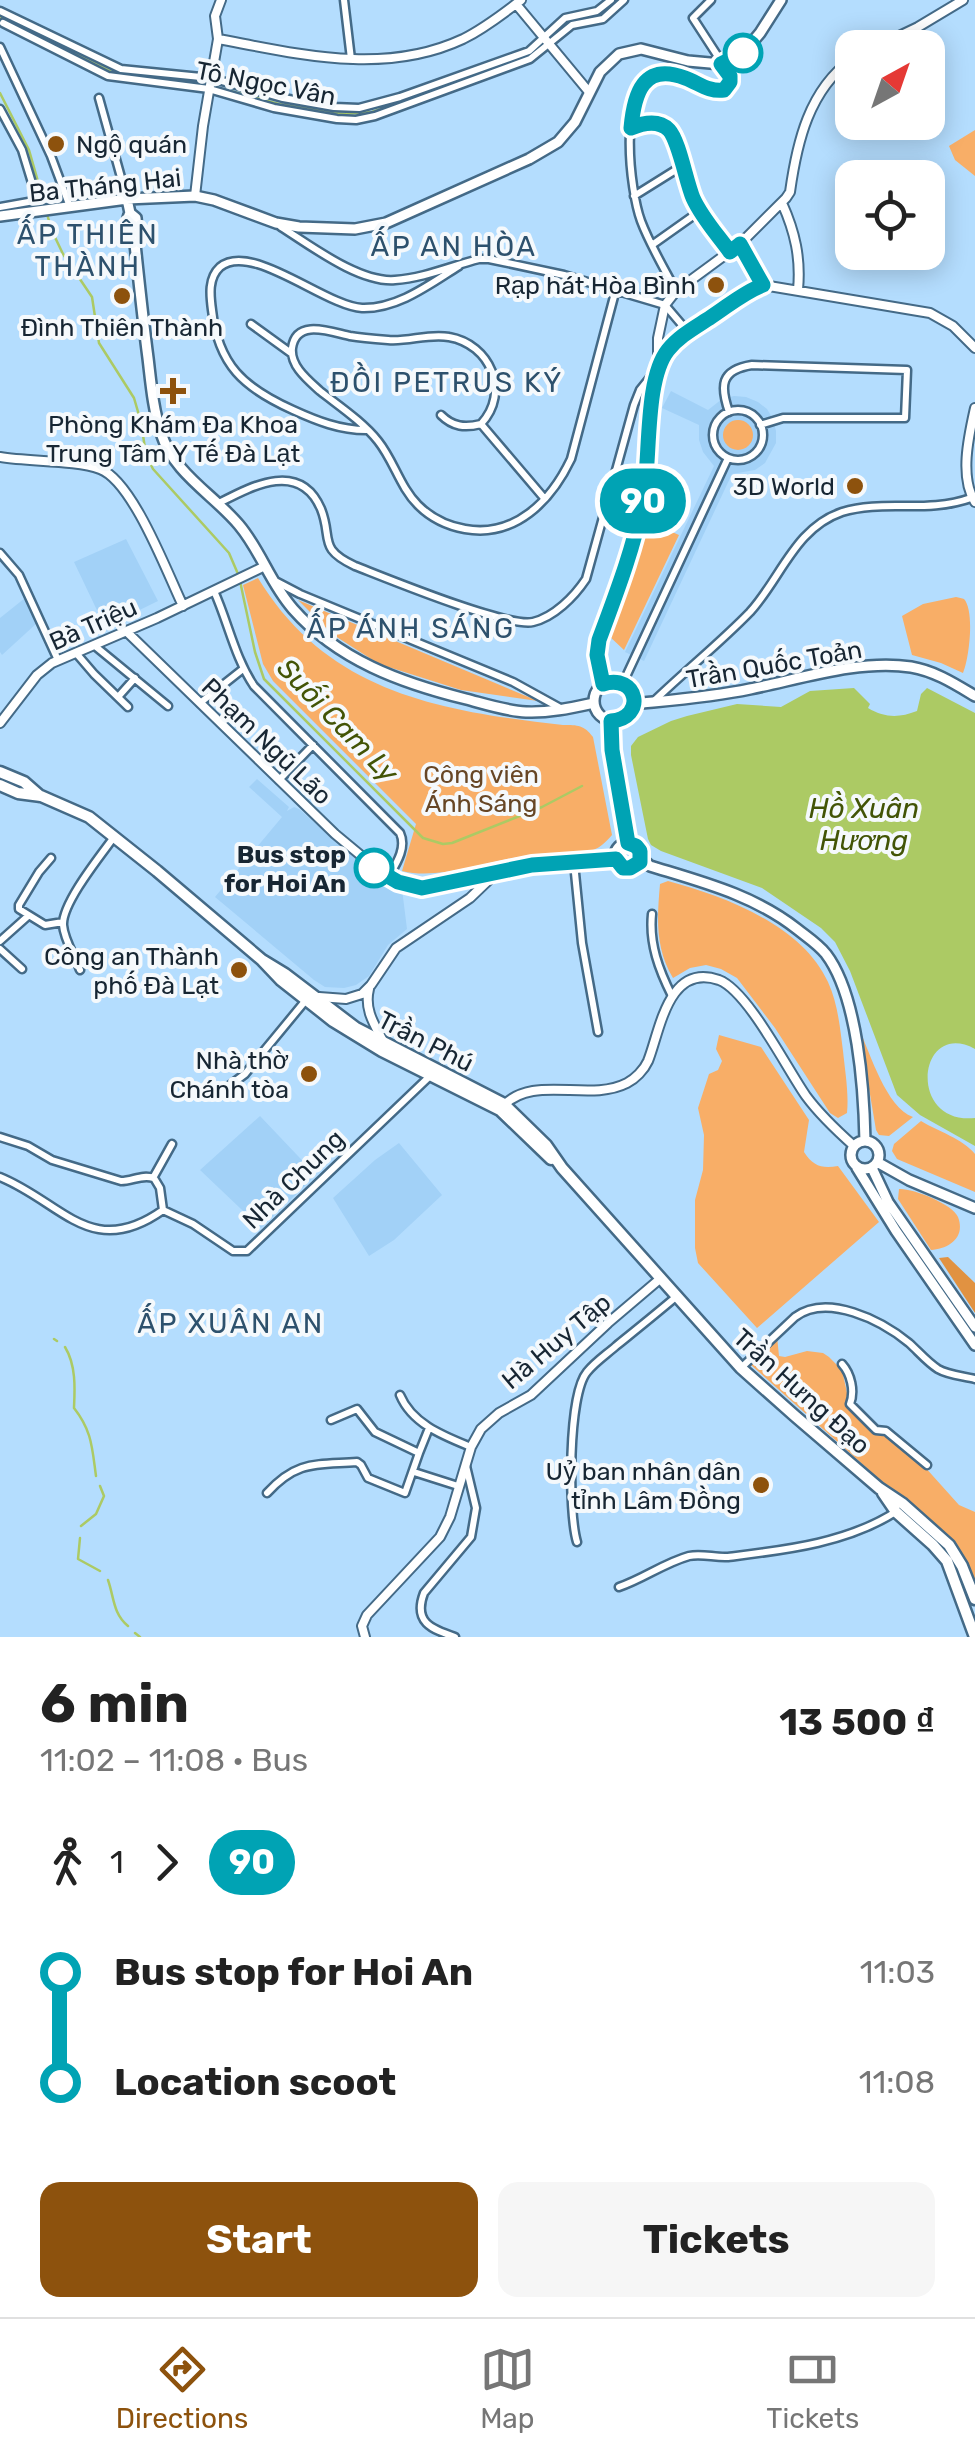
<!DOCTYPE html>
<html lang="en">
<head>
<meta charset="utf-8">
<style>
	:root { --surface:#fff; --page:#f6f6f6; --text:#222; --muted:#767676; --line:#e0e0e0; --accent:#8d520d }
	body { margin:0; font-family:Rubik,sans-serif; background:var(--page); color:var(--text); height:100vh; display:flex; flex-direction:column; font-size:38px; white-space:nowrap }
	* { box-sizing:border-box; margin:0 }
	p { font-size:32px; color:var(--muted) }
	.icon { flex:none; width:55px; height:55px; fill:none; stroke:currentColor; stroke-width:2; stroke-linecap:round; stroke-linejoin:round }
	.map { position:relative; height:1637px; overflow:hidden }
	.sheet { display:flex; flex-direction:column; background:var(--surface); flex:1 }
	.sheet>* { flex:none }
	.badge { padding:0 20px; border-radius:32px; font-size:35px; line-height:65px }
	.needle { width:65px; rotate:40deg }
	.tools { position:absolute; left:835px; top:30px; display:grid; gap:20px }
	.tools a { display:grid; place-items:center; width:110px; height:110px; border-radius:20px; background:var(--surface); box-shadow:0 5px 25px #0003; font-size:50px }
	.map>.badge { position:absolute; translate:-50% -50%; box-shadow:0 0 0 5px #fff }
	.legs { display:flex; align-items:center; gap:15px; height:110px; padding:0 40px; font-size:32px }
	.legs p { margin-inline-start:auto }
	.summary { display:flex; align-items:center; justify-content:space-between; height:170px; padding:0 40px }
	h1 { font-size:55px; font-weight:700; line-height:75px }
	.action { display:flex; gap:20px; margin-top:auto; padding:20px 40px }
	.action a { flex:1; height:115px; border-radius:20px; background:var(--accent); color:#fff; font-size:40px; font-weight:700; line-height:115px; text-align:center }
	.action a+a { background:var(--page); color:var(--text) }
	ul { padding:0 40px; list-style:none }
	li { display:flex; align-items:center; gap:35px; height:110px; font-size:38px }
	li i { display:grid; place-items:center; width:15px; height:100%; margin:0 12px; background:currentColor }
	li i::after { content:''; width:25px; height:25px; margin:-12px; border:8px solid; border-radius:50%; background:var(--surface) }
	li p { margin-inline-start:auto }
	li:first-child i { background:linear-gradient(#0000 50%,currentColor 0) }
	li:last-child i { background:linear-gradient(currentColor 50%,#0000 0) }
	.tabs { display:flex; justify-content:space-around; align-items:center; height:140px; border-top:2px solid var(--line); background:var(--surface); font-size:28px; color:var(--muted) }
	.tabs a { display:grid; justify-items:center; gap:5px }
	.tabs .on { color:var(--accent) }
	.map>svg:first-child { display:block }
</style>
</head>
<body>
<div class="map">
<svg width="975" height="1637" viewBox="0 0 975 1637">
	<rect width="100%" height="100%" fill="#b4ddfe"/>
	<!-- built -->
	<path fill="#a2d1f7" d="M671 391 708 410 722 399 734 396 746 397 758 402 767 409 773 419 776 431V443L765 463 755 470 732 474 644 661 625 652 714 466 703 452 699 440V425L662 408Z
		M126 539 158 601 105 627 74 562Z
		M25 598 37 623 2 655 0 652V618Z
		M257 779 289 807 287 811 294 807 299 809 370 871 402 889 407 929 388 945 369 976 356 985 344 988 325 987 314 980 215 897 282 817 249 787Z
		M260 1116 316 1175 261 1228 200 1170Z
		M399 1143 442 1195 394 1240 369 1256 333 1198 375 1160Z"/>
	<!-- green -->
	<path fill="#f8ae67" d="M975 130V176L955 160 949 146Z
		M723 435a15 15 0 1 1 30 0a15 15 0 1 1-30 0Z
		M647 521 679 535 624 650 608 635Z
		M258 578C328 693 440 711 563 725 578 725 584 725 593 737L612 835C604 844 599 849 587 852 570 856 550 853 533 855 492 859 441 881 402 871L416 824 273 681 263 664 243 585Z
		M956 597C959 598 962 598 964 599 975 611 969 659 963 673L941 663 912 655 902 616 923 604Z
		M298 600 538 701 461 690 379 664 332 634Z
		M668 881C724 896 802 925 828 982 838 1004 840 1028 843 1051 845 1071 849 1093 847 1113L838 1118 830 1113 775 1028 737 978 721 969 706 965 690 968 673 978C655 948 657 918 660 884Z
		M859 1029C871 1055 886 1107 913 1117L889 1136 879 1135 876 1130Z
		M719 1035 761 1047 809 1120 804 1152C813 1166 822 1169 838 1166L879 1222 757 1328 698 1263 695 1248V1200L703 1170 704 1135 698 1108 709 1074 718 1070 722 1061 716 1049Z
		M921 1121C939 1132 962 1138 975 1154V1192L897 1159 892 1151 894 1144Z
		M899 1189C912 1188 953 1204 958 1217 966 1238 948 1249 931 1250L898 1199Z
		M777 1336 779 1356 785 1357 807 1351 823 1353 829 1357 842 1370 851 1411 871 1430 884 1433 924 1466 959 1505 975 1512V1582L968 1564 951 1543 751 1365 749 1362Z"/>
	<!-- forest -->
	<path fill="#e19241" d="M948 1257 975 1283V1313L939 1258Z"/>
	<!-- water -->
	<path fill="#acca64" d="M854 688 870 704 868 708C885 718 899 718 917 711L921 694 927 688 975 713V1049C918 1018 906 1125 975 1118V1146L920 1115 897 1095 850 971 835 942 821 928 762 888 661 851 651 845 648 839 631 755V746L638 737 671 721 687 716 737 704 781 707 810 691Z"/>
	<g fill="none" stroke-linecap="round" stroke-linejoin="round">
		<!-- stream -->
		<path stroke="#acca64" stroke-width="2.5" d="M0 17 114 73 196 82 279 104 344 114 372 112 465 79
			M552 37 570 22 599 16 618 0
			M0 93 29 150 45 206
			M47 214 52 231 63 254 92 297 99 343 134 398 141 422 146 455 153 469 229 553 238 574
			M240 581 255 652 264 679 423 838 443 844 452 843 542 807 582 786
			M54 1339 57 1341
			M65 1347C76 1365 75 1388 74 1408 92 1431 92 1447 96 1476
			M81 1526 96 1514 104 1496 100 1486
			M80 1538 78 1559 100 1571
			M108 1580C114 1597 113 1614 128 1626
			M135 1633 140 1637"/>
		<!-- minor casing -->
		<g stroke="#446a87" stroke-width="11">
			<path id="minor" d="M344 0 351 59
				M0 11 121 69 211 78 283 98 334 107 359 108 400 97 529 51 565 18 597 11 611 0
				M3 23 108 76 209 89 274 108 337 119 356 120 375 116 530 59 572 25 603 19 624 0
				M0 47 51 156 70 207
				M99 98 127 199
				M0 109 22 150 36 196 34 201 0 207
				M631 128 643 124 658 123 670 131 696 203 730 252
				M634 196 682 166
				M281 227C310 245 359 283 395 280 424 278 451 266 479 259H489L564 275 665 305 688 332
				M652 245 700 211
				M676 291C664 268 650 245 641 221 630 191 617 87 656 75 677 69 696 85 715 91L728 87 730 75 693 18 711 0
				M251 324 291 353
				M713 435a25 25 0 1 1 50 0a25 25 0 1 1-50 0Z
				M729 412C720 386 720 370 752 365L907 370 905 418H783L760 425
				M441 415C453 427 465 428 481 424
				M366 430C340 430 317 421 293 410 244 388 218 365 212 310 210 295 208 278 220 267 251 241 325 306 362 308 398 309 430 284 459 266
				M544 498 481 424C511 392 490 344 449 337 429 333 408 342 388 340 375 339 362 338 350 336 331 332 296 318 292 348 290 366 308 380 320 391 339 406 363 422 378 441 394 461 400 487 418 505 431 518 448 526 465 529 515 538 551 501 571 459L616 289
				M219 503C252 486 300 460 321 509 333 539 317 548 355 566 386 578 507 628 533 622 554 617 574 597 586 579L634 405 640 390 657 369
				M0 553 19 575 58 660
				M277 582 300 594 513 682 562 709
				M214 591C228 622 235 658 254 686L400 833C407 848 396 864 388 878
				M95 646 168 706
				M76 653 94 674 128 707
				M623 683 728 458
				M118 697 135 678
				M654 701C685 671 720 643 750 612 781 578 795 528 842 512 884 499 926 514 971 498
				M200 703 243 669
				M279 780 313 745
				M51 858 39 872 19 905V909L45 925 63 922
				M574 863 582 943 598 1032
				M652 914C649 944 659 970 672 996
				M0 941 28 916
				M0 949 22 969
				M80 970C75 956 64 940 63 925 62 903 101 855 114 837
				M221 1092 245 1074 306 1000
				M0 1137 28 1146 52 1160 121 1181C132 1181 143 1174 153 1178
				M0 1177C62 1202 91 1261 163 1210
				M153 1178 172 1144
				M154 1178 160 1188 163 1210
				M163 1210 193 1224 233 1251H247L430 1076
				M842 1364C851 1374 855 1391 850 1404L876 1430 886 1431 927 1465
				M742 1367 795 1317C827 1293 881 1320 909 1343 918 1351 927 1362 938 1369 948 1375 963 1376 975 1379
				M400 1395C412 1424 444 1436 471 1447
				M419 1453 429 1428
				M414 1472 458 1486
				M267 1493C297 1460 316 1465 357 1462L361 1465 368 1478 405 1493 419 1453 375 1432 357 1409 331 1420
				M577 1542C568 1512 568 1395 587 1372 595 1362 607 1354 616 1346 637 1329 657 1313 677 1296
				M619 1587C643 1579 664 1563 689 1556 702 1553 715 1558 728 1557 785 1550 848 1543 897 1511
				M455 1637C431 1629 413 1622 424 1593L471 1537 476 1508 466 1466"/>
		</g>
		<!-- tertiary casing -->
		<g stroke="#446a87" stroke-width="12">
			<path id="tertiary" d="M516 4 589 92
				M218 39C299 54 384 76 463 39 483 29 503 14 521 0
				M874 48 918 27 963 0
				M195 196 203 126 218 39 215 16 221 0
				M782 203C795 232 801 258 798 290
				M740 244 763 285
				M658 364V338L665 305 676 291 740 244 786 198 790 192C797 142 809 90 852 59
				M975 408C969 435 959 477 975 502
				M0 457C29 462 75 460 100 469 133 481 168 575 183 606
				M127 632 335 834 388 878 421 888 532 865 616 859
				M603 684 597 655 599 640 641 510 658 369C661 361 664 354 670 348 684 331 742 293 763 285L930 313 953 326 975 348
				M0 723 37 675 52 663 157 618 263 567
				M369 989C364 1009 374 1024 383 1041
				M319 997 346 999 362 994 371 985 396 948 470 898 495 874
				M502 1107C533 1073 588 1103 627 1083 635 1079 644 1070 648 1061 660 1031 668 962 719 980 748 991 787 1069 806 1096 820 1115 836 1130 854 1146
				M365 1637 362 1626 367 1615 440 1537 450 1517 471 1447 481 1429 499 1413 531 1395 608 1323 661 1278"/>
		</g>
		<!-- secondary casing -->
		<g stroke="#446a87" stroke-width="14">
			<path id="secondary" d="M127 199 130 213 136 218 138 238 135 244C139 282 143 320 148 358 151 383 153 409 161 433 174 474 213 494 239 525 261 551 270 583 293 609 338 660 401 683 466 699 485 704 506 711 526 712 549 713 571 708 594 703
				M130 213C125 222 128 236 135 244
				M0 216 127 199 195 196 214 200 276 223 299 227 355 229 386 223 529 159 558 142 575 122 600 72 619 54 641 49 688 61 721 64 744 52 760 33 781 0
				M594 701a20 20 0 1 1 40 0a20 20 0 1 1-40 0Z
				M634 704C673 700 712 697 750 689 800 679 860 659 911 667 935 671 955 684 975 696
				M611 721 612 750 628 843
				M615 856a13 13 0 1 1 26 0a13 13 0 1 1-26 0Z
				M641 858 650 866C702 882 754 895 797 929 807 937 818 944 826 954 858 996 864 1090 865 1141
				M851 1155a14 14 0 1 1 28 0a14 14 0 1 1-28 0Z
				M877 1162 909 1180 975 1208
				M857 1168 896 1231 975 1345
				M872 1168 888 1202 975 1327"/>
		</g>
		<!-- primary casing -->
		<g stroke="#446a87" stroke-width="15">
			<path id="primary" d="M0 772 24 782 40 796
				M0 785 18 793 41 796 89 817 157 871 262 960 281 980 333 1021 382 1051 500 1110 551 1159
				M262 960 285 974 356 1028 504 1104 546 1145 562 1168 741 1368 795 1416 879 1488 903 1504 949 1545 962 1566 975 1599
				M883 1493 896 1512 933 1545 947 1561 975 1637"/>
		</g>
		<!-- minor -->
		<use href="#minor" stroke="#fff" stroke-width="6"/>
		<!-- tertiary -->
		<use href="#tertiary" stroke="#fff" stroke-width="8"/>
		<!-- secondary -->
		<use href="#secondary" stroke="#fff" stroke-width="9"/>
		<!-- primary -->
		<use href="#primary" stroke="#fff" stroke-width="10"/>
	</g>
	<g fill="none" stroke-linecap="round" stroke-linejoin="round">
		<!-- line-1 casing -->
		<g stroke="#fff" stroke-width="22">
			<path id="line-1" d="M374 868 398 882 422 888 532 865 616 859 623 868H630L640 862V851L636 846 628 843 612 750 611 721C647 718 638 673 603 684L597 655 599 640C616 594 634 548 643 500 651 461 644 380 668 350 679 336 696 327 711 317 728 306 744 292 763 285L740 244 730 252C717 234 702 218 693 198 686 181 679 141 669 130 658 119 643 123 631 128 634 94 643 62 685 78 699 83 708 92 724 90L730 82V76L721 64 743 53"/>
		</g>
		<!-- line-1 -->
		<use href="#line-1" stroke="#00a3b4" stroke-width="15"/>
	</g>
	<!-- markers -->
	<g fill="#fff" stroke="#00a3b4" stroke-width="5">
		<circle cx="743" cy="53" r="18"/>
		<circle cx="374" cy="868" r="18"/>
	</g>
	<g fill="#8d520d" stroke="#f5f9fc" stroke-width="4">
		<circle cx="56" cy="144" r="10"/>
		<circle cx="716" cy="285" r="10"/>
		<circle cx="122" cy="296" r="10"/>
		<path d="M168 376h10v10h10v10h-10v10h-10v-10h-10v-10h10z"/>
		<circle cx="855" cy="486" r="10"/>
		<circle cx="239" cy="970" r="10"/>
		<circle cx="309" cy="1074" r="10"/>
		<circle cx="761" cy="1485" r="10"/>
	</g>
	<g text-anchor="middle" stroke-width="8" stroke-linejoin="round" paint-order="stroke">
		<!-- street labels -->
		<g font-size="25" fill="#172633" stroke="#f5f9fc">
			<text transform="translate(266 83) rotate(11)" y="9">Tô Ngọc Vân</text>
			<text transform="translate(105 185) rotate(-6)" y="9">Ba Tháng Hai</text>
			<text transform="translate(93 624) rotate(-24)" y="9">Bà Triệu</text>
			<text transform="translate(774 664) rotate(-10)" y="9">Trần Quốc Toản</text>
			<text transform="translate(267 741) rotate(44)" y="9">Phạm Ngũ Lão</text>
			<text transform="translate(426 1041) rotate(27)" y="9">Trần Phú</text>
			<text transform="translate(293 1179) rotate(-44)" y="9">Nhà Chung</text>
			<text transform="translate(556 1341) rotate(-40)" y="9">Hà Huy Tập</text>
			<text transform="translate(802 1391) rotate(42)" y="9">Trần Hưng Đạo</text>
		</g>
		<!-- poi labels -->
		<g font-size="25" fill="#172633" stroke="#f5f9fc" text-anchor="end">
			<text x="76" y="153" text-anchor="start">Ngộ quán</text>
			<text x="696" y="294">Rạp hát Hòa Bình</text>
			<text x="122" y="336" text-anchor="middle">Đình Thiên Thành</text>
			<text x="173" y="433" text-anchor="middle">Phòng Khám Đa Khoa<tspan x="173" dy="29">Trung Tâm Y Tế Đà Lạt</tspan></text>
			<text x="835" y="495">3D World</text>
			<text x="219" y="965">Công an Thành<tspan x="219" dy="29">phố Đà Lạt</tspan></text>
			<text x="289" y="1069">Nhà thờ<tspan x="289" dy="29">Chánh tòa</tspan></text>
			<text x="741" y="1480">Uỷ ban nhân dân<tspan x="741" dy="29">tỉnh Lâm Đồng</tspan></text>
		</g>
		<!-- park labels -->
		<g font-size="25" fill="#674625" stroke="#f5f9fc">
			<text x="481" y="783">Công viên<tspan x="481" dy="29">Ánh Sáng</tspan></text>
		</g>
		<!-- stop labels -->
		<g font-size="25" font-weight="bold" fill="#172633" stroke="#f5f9fc" text-anchor="end">
			<text x="346" y="863">Bus stop<tspan x="346" dy="29">for Hoi An</tspan></text>
		</g>
		<!-- neighbourhood labels -->
		<g font-size="28" letter-spacing="2.5" fill="#2d516d" stroke="#f5f9fc">
			<text x="88" y="244">ẤP THIÊN<tspan x="88" dy="32">THÀNH</tspan></text>
			<text x="454" y="256">ẤP AN HÒA</text>
			<text x="447" y="392">ĐỒI PETRUS KÝ</text>
			<text x="411" y="638">ẤP ÁNH SÁNG</text>
			<text x="231" y="1333">ẤP XUÂN AN</text>
		</g>
		<!-- water labels -->
		<g font-size="28" font-style="italic" fill="#425406" stroke="#f5f9fc">
			<text transform="translate(338 720) rotate(46)" y="10">Suối Cam Ly</text>
			<text x="864" y="818">Hồ Xuân<tspan x="864" dy="32">Hương</tspan></text>
		</g>
	</g>
</svg>
<div class="tools">
<a><svg class="needle" viewBox="-14 -14 28 28"><path d="M0-13l5 13h-10z" fill="#e53935"/><path d="M0 13l5-13h-10z" fill="#767676"/></svg></a>
<a><svg class="icon" aria-label="locate" viewBox="0 0 24 24"><circle cx="12" cy="12" r="6"/><path d="M12 2v4M12 18v4M2 12h4M18 12h4"/></svg></a>
</div>
<b class="badge" style="left:643px;top:501px;background:#00a3b4;color:#fff">90</b>
</div>
<section class="sheet">
<div class="summary"><div><h1>6 min</h1><p>11:02 – 11:08 · Bus</p></div><b>13 500 ₫</b></div>
<div class="legs"><svg class="icon" aria-label="walk" viewBox="0 0 24 24"><circle cx="13" cy="4" r="2"/><path d="M13 8l-2 6 4 7M11 14l-3 7M7 12l3-4h3l4 4"/></svg>1<svg class="icon" aria-label="forward" viewBox="0 0 24 24"><path d="M9 5l7 7-7 7"/></svg><b class="badge" style="background:#00a3b4;color:#fff">90</b></div>
<ul>
<li><i style="color:#00a3b4"></i><b>Bus stop for Hoi An</b><p>11:03</p></li>
<li><i style="color:#00a3b4"></i><b>Location scoot</b><p>11:08</p></li>
</ul>
<div class="action"><a>Start</a><a>Tickets</a></div>
</section>
<nav class="tabs">
<a class="on"><svg class="icon" aria-label="directions" viewBox="0 0 24 24"><path d="M12 3l9 9-9 9-9-9zM9 14v-3h6M13 9l2 2-2 2"/></svg>Directions</a>
<a><svg class="icon" aria-label="map" viewBox="0 0 24 24"><path d="M3 6l6-2 6 2 6-2v14l-6 2-6-2-6 2zM9 4v14M15 6v14"/></svg>Map</a>
<a><svg class="icon" aria-label="tickets" viewBox="0 0 24 24"><path d="M3 7h18v10H3zM15 7v10"/></svg>Tickets</a>
</nav>
</body>
</html>
